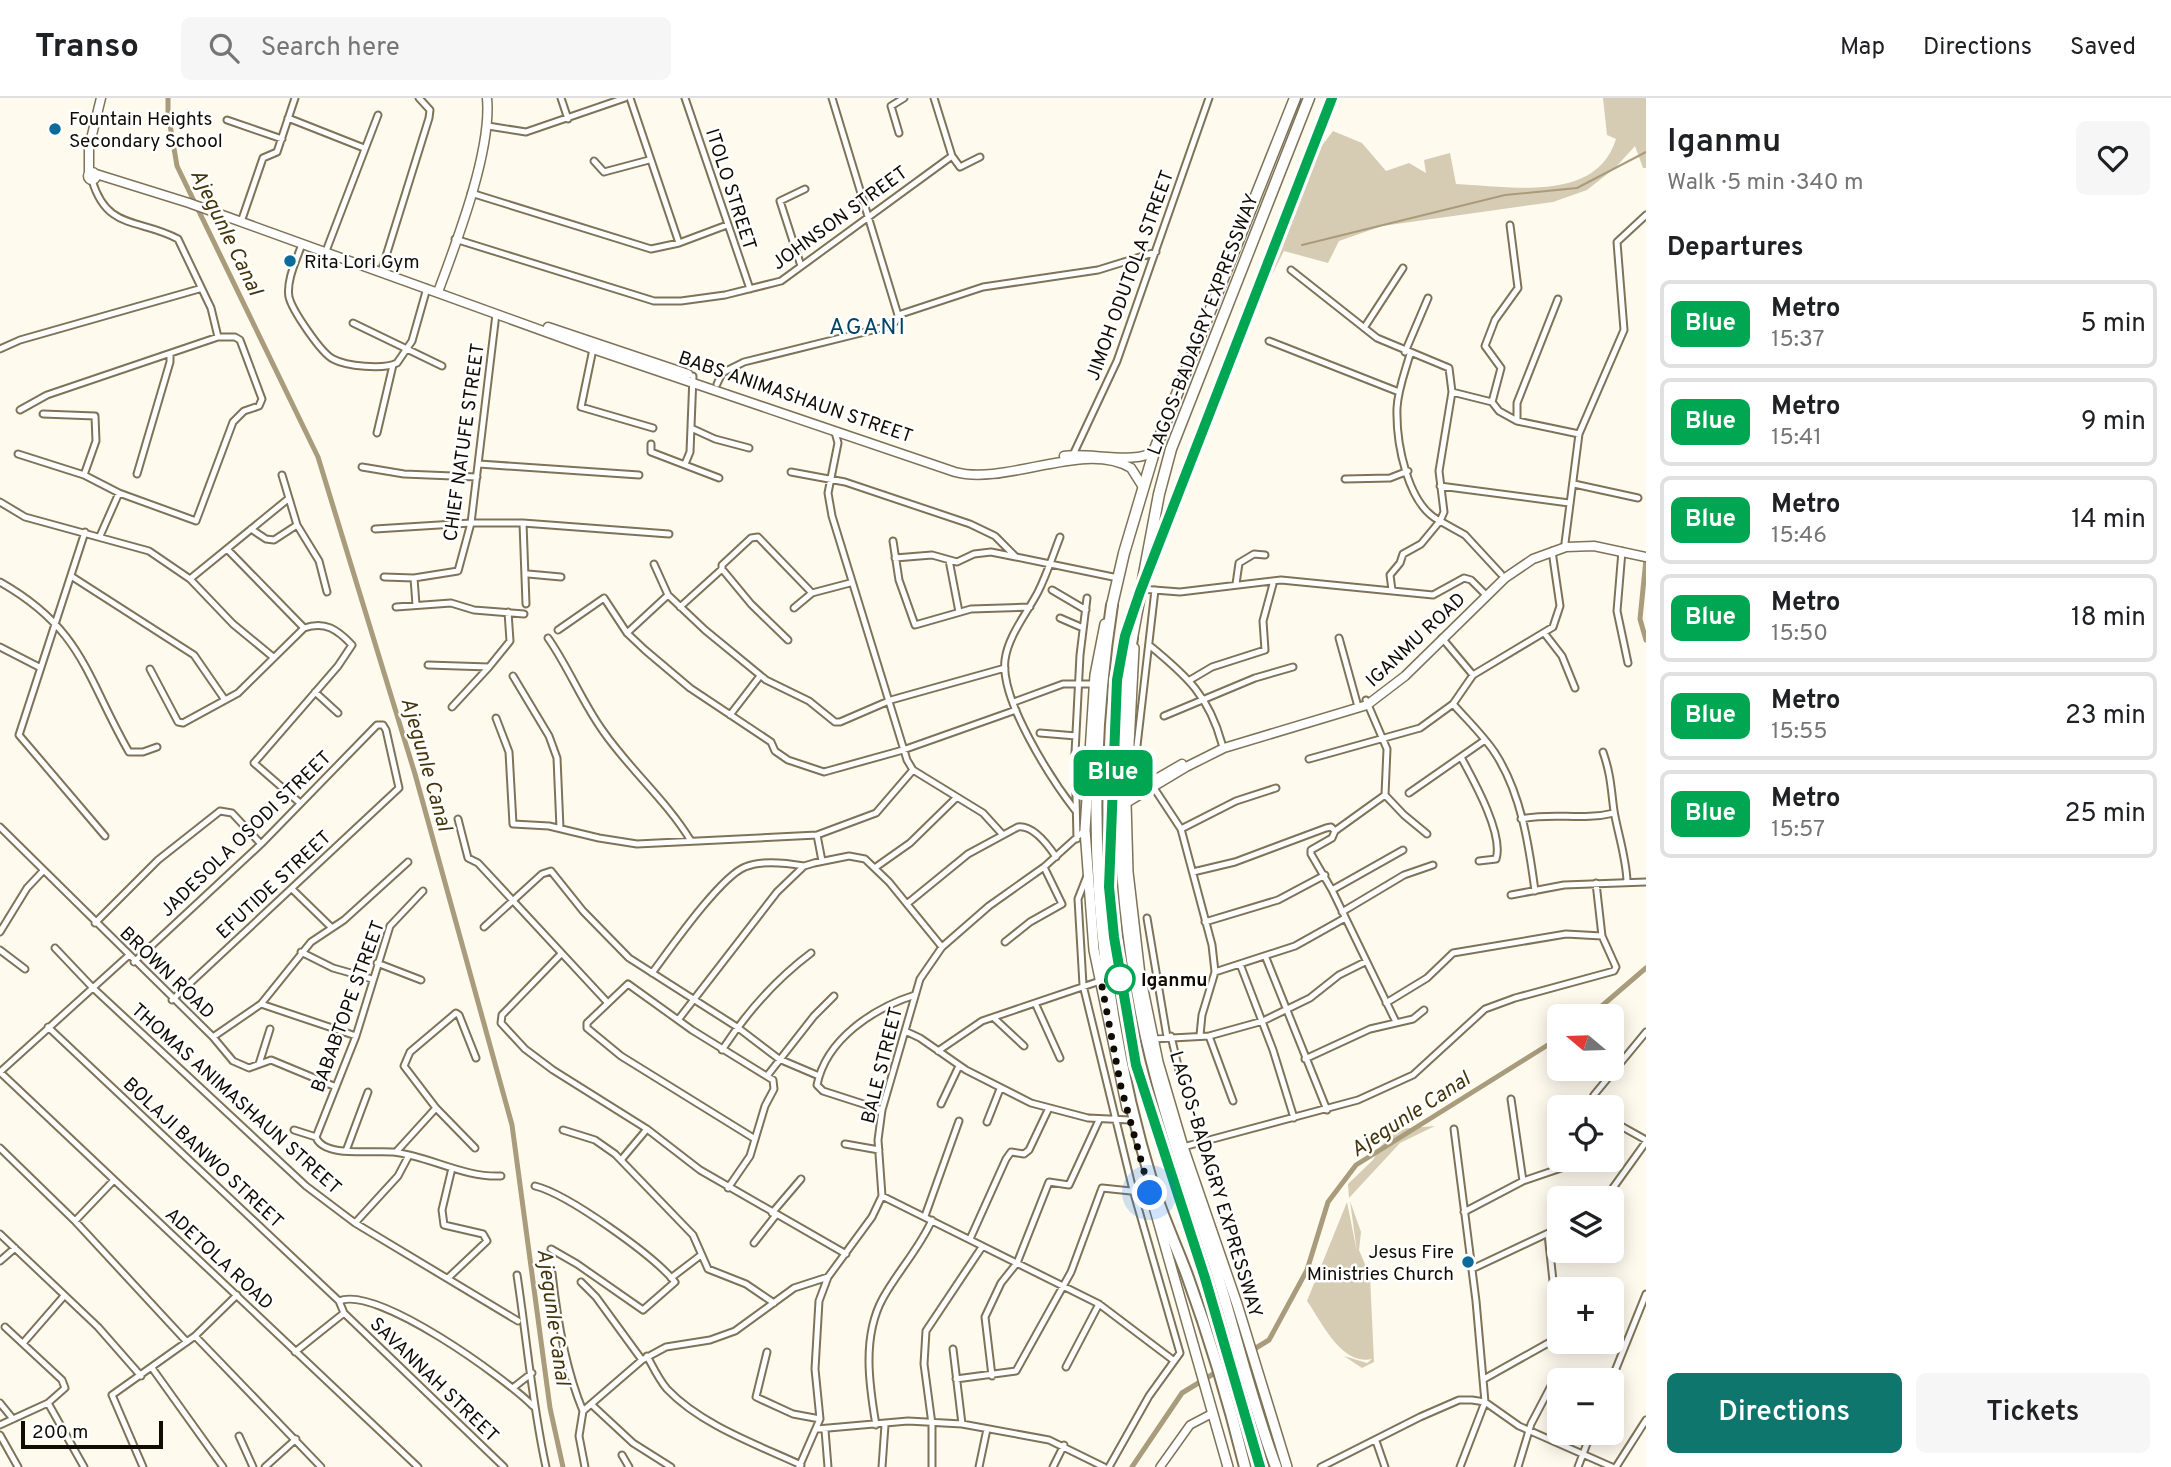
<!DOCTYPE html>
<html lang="en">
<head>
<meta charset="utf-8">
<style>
	:root { --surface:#fff; --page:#f6f6f6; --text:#202124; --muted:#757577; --line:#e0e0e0; --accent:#0f766e }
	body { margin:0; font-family:Overpass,sans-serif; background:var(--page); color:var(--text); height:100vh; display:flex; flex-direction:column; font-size:26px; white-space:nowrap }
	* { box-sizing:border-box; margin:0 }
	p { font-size:23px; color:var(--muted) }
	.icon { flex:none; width:38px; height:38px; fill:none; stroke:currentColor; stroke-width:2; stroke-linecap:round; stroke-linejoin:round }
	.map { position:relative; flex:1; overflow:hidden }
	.panel { display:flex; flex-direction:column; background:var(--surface); width:525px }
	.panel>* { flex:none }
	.badge { padding:0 14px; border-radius:10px; font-size:24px; line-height:46px }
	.needle { width:46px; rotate:289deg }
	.tools { position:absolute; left:1547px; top:906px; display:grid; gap:14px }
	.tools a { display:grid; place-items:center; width:77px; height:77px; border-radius:10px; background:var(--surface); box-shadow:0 4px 18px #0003; font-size:35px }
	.scale { position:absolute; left:21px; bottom:18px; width:142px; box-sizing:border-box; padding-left:7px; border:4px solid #100c04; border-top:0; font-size:19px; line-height:24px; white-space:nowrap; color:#100c04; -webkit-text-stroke:5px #fff; paint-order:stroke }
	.you { position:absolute; width:35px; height:35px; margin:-18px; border:5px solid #fff; border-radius:50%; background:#1a73e8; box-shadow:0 0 0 10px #1a73e833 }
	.map>.badge { position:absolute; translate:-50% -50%; box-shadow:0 0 0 4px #fff }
	h2 { padding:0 21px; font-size:26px; line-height:63px }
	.round { display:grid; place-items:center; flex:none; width:74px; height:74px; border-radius:10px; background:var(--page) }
	.headline { display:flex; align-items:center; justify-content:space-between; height:119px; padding:0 21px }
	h1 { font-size:33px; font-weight:600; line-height:52px }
	.action { display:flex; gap:14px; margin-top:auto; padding:14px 21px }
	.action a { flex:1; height:80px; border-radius:10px; background:var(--accent); color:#fff; font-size:28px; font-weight:600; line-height:80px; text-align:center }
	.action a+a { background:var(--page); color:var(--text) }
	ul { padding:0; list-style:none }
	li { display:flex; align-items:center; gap:21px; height:88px; margin:0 14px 10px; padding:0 7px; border:4px solid var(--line); border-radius:10px }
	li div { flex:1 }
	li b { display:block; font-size:26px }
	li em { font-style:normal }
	li .badge { min-width:77px; font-weight:700; text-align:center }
	header { display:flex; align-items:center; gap:42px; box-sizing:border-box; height:98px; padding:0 35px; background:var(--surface); border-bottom:2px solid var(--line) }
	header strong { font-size:33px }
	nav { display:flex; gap:38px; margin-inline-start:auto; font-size:24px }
	.search { width:490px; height:63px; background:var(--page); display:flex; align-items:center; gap:18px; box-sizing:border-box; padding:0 24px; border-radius:10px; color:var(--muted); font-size:26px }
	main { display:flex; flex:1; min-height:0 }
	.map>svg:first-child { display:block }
</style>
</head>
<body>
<header>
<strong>Transo</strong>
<div class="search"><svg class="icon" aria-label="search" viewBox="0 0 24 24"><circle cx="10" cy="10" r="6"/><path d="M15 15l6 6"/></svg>Search here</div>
<nav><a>Map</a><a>Directions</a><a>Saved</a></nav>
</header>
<main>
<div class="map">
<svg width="1646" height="1369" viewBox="0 0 1646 1369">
	<rect width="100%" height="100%" fill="#fefaee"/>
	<!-- green -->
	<path fill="#d6ccb4" d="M1603 0H1646V70H1643L1635 48 1615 70 1587 92 1553 104 1382 128 1339 143 1328 165 1284 153 1259 202 1317 54 1333 33 1362 45 1386 73 1409 65 1426 75 1424 62 1450 55 1456 86C1509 88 1596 106 1616 41L1607 37Z
		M1435 1028 1400 1045 1349 1100 1348 1086 1373 1062 1381 1048 1398 1031Z
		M1350 1103 1361 1134 1359 1152 1370 1178 1374 1264 1362 1270 1344 1258 1367 1265 1372 1261C1341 1268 1322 1224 1307 1203L1347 1104 1357 1154Z"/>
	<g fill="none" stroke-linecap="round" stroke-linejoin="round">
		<!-- stream -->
		<path stroke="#a99c7c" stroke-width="2" d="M1302 147 1505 97 1577 90 1646 54"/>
		<!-- canal -->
		<path stroke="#a99c7c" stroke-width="5" d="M168 0V15L177 68 318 359 415 676 512 1027 550 1310 563 1369
			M1646 461 1640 521 1646 542
			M1589 919 1646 870
			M1132 1369 1182 1295 1269 1242 1307 1172 1328 1104 1356 1067 1559 940"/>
		<!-- minor casing -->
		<g stroke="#7e7358" stroke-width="9">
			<path id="minor" d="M561 0 568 21
				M630 0 679 145
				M685 0 750 191
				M832 0 898 217
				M934 0 952 58 960 69 980 59
				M288 20 364 50
				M227 22 282 41
				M488 28 526 34 625 0
				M899 35 891 8 904 0
				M594 63 604 74 649 62
				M92 82C107 133 139 120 178 141L211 210 218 239
				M471 95 651 151 679 145 727 127
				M241 124 263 60 277 54 295 0
				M455 141 654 203H681L725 197 781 183 952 58
				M302 146C297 161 286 182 289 199 292 212 321 255 333 261 346 268 383 272 397 265L412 243 427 190
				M326 153 378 17
				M801 168 780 103 805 91
				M1291 172 1377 240 1449 270 1452 294 1439 373 1444 414 1440 423 1465 437 1501 476
				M381 174 429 20 430 12 419 0
				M353 225 442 268
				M1364 230 1403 170
				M1269 243 1399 294
				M0 251 20 242 199 191
				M593 251 581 309 653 330
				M1405 254 1428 200
				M717 286 722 275 744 264 889 228 896 223 898 217 983 189 1098 172 1156 154
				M1452 294 1492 304 1499 313 1517 323 1579 336
				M1492 304 1501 270 1485 248 1495 222 1518 190 1510 127
				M43 316 95 318 96 343 84 377
				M1517 323V305L1558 201
				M691 330 715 341 749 350
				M835 334 838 345 828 395 832 418 907 662 913 672 983 715 1003 737
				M377 335 393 267
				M651 346V354L719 380
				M18 356 84 377 119 395 196 423 233 324 244 313 259 308 262 301 240 242 235 239H218L47 297 20 312
				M1072 359 1117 263 1209 0
				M479 366 639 377
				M685 366 690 354 693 278
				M362 369 404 376 477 379
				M791 374 845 384 970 426 995 438 1016 459 1118 480
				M137 376 170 264V256
				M282 377 297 427 319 463 327 494
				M1345 381 1390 380 1408 373
				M1574 386 1638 400
				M1440 388 1569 405
				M0 404 25 419 149 453 190 481 233 526 273 559
				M523 425 526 506
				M251 431 266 441 274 442 297 427
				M375 431 471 425H523L669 436
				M85 434 19 637 105 738
				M100 438 119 395
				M1060 439C1053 457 1047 476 1038 494 1027 515 1008 538 1005 562 1000 602 1051 681 1075 712
				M893 443 899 482 915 527 971 511 1030 509
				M1565 445 1579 336 1624 232 1617 144 1646 117
				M227 451 304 530C325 523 337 531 352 547L338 568 254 665 300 705
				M1622 453 1617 513 1628 565
				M895 460 932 457 957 464 974 456 991 454 1016 459
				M949 462 959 514
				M654 466 668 497 705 532 766 582 809 603 835 624H840L891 602 1005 570
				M722 471V467L751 440 758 439 812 495
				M528 476 561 479
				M71 478 194 557 225 602
				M384 479 414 480
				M190 481 288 401
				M0 484C83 531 86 579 129 654H143L157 649
				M1236 486 1239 465 1254 456 1265 457
				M1141 491 1180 494 1281 482 1433 497 1464 480 1471 482 1486 497
				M1052 492 1086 512
				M1392 492 1390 477 1400 465 1403 456 1421 446 1440 423C1407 407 1396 344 1397 310 1398 291 1405 274 1410 256
				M416 507 414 480 458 473 471 425 496 216
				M396 509 451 505 474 512 524 516
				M680 509 722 471 751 506 788 542
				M794 510 812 495 850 485
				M1060 520 1083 530
				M558 532 604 500 627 535 645 552 690 590 771 644 775 653 788 662 824 674 903 652 1016 612
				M627 535 668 497
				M1545 536 1562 558 1575 590
				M548 540C569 570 582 604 603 633 630 672 666 702 691 743
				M1339 540 1357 605
				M1442 540 1473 577
				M1149 547C1187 578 1209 598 1222 646
				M0 549 39 569
				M428 567 489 569 510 543 508 514
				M150 571 178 624 183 625 238 595 304 530
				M513 578 549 638 557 660 560 730
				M1190 582 1212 569 1265 552 1263 523 1273 486
				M315 594 338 615
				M1366 602 1387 651 1385 697 1404 717 1427 736
				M1014 604 1063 586H1095
				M1453 606C1467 622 1483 637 1495 655 1521 695 1529 747 1535 793
				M452 609 489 569
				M730 617 760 578
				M1164 618 1255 580 1293 569
				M496 620 509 654 513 726 549 728 599 740 637 746 817 737 876 715 913 672
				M1040 635 1076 638
				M1603 654C1611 677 1611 691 1614 713 1618 736 1626 759 1627 783
				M1309 661 1420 630 1453 606 1473 577 1553 529 1560 508 1552 453
				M1462 661C1474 683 1504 737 1496 761L1479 763
				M1152 687 1181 731 1212 847 1215 874 1202 917 1200 937
				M1137 690 1135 665 1155 492
				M1409 695 1485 642
				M1385 697 1335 733 1332 740 1311 752V756L1332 792 1396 924
				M458 721 468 760 478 765 607 904
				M1521 721C1553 714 1582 723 1614 715
				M0 729 213 939 233 963 249 970 271 962 336 989
				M1181 731 1236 703 1276 690
				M817 737 822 763
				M1077 741 1075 655 1080 557 1087 500
				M876 769 910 745 956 700
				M1193 774 1235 764 1326 730 1331 729 1335 733
				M1087 778 1078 801 1083 887 1133 1092 1180 1255 1149 1298 1109 1369
				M292 791 332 830
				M1332 792 1403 752
				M423 793 390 828 356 938 316 1039C323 1060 374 1052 393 1054 429 1058 464 1080 501 1078
				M1511 797 1564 787 1646 784
				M908 805 968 756 1018 729C1033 727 1048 747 1056 759
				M1342 814 1404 777 1433 767
				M1147 820 1167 939
				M1205 824 1278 802 1325 777
				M95 825 158 762 220 713 232 715 261 746
				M484 829 542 776 551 773 583 813 629 860 737 929 779 961 819 978
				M0 834 27 790 43 773
				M1005 844 1030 824 1062 806 1044 769
				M55 850 92 889 306 1088 355 1125 518 1223
				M0 852 25 871
				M301 854 333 870 372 881
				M560 857 502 917 501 925 525 951 553 972 647 1031 700 1072 846 1156
				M1266 860 1327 1012
				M134 864 261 746 377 627H383L386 632 399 690 172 902
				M377 865 421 882
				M1240 866 1273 952 1294 1020
				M1215 874 1295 848 1345 820
				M652 875C670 851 720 779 745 769 761 762 787 765 804 768
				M1386 905 1427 880 1453 855 1566 836 1602 838
				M261 906 356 938
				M1036 907 1060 960
				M994 920 1024 948
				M678 922 777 794 804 768 814 765 849 758 865 761 889 784 942 849
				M48 929 339 1203
				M905 933 920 940 966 972 1031 1005 1088 1020 1130 1022
				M1171 938 1181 981
				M1209 938 1233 1003
				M213 939 261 906 311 844 344 822 408 764
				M1153 941 1209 938 1263 923 1310 900 1339 877 1365 864
				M722 952C747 914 775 882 811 855
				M938 953 982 923 1100 883
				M1305 961 1370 931 1413 921 1424 912
				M259 966 270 931
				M0 974 418 1369
				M0 974 128 858
				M767 978 814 918 834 898
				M1511 1001 1523 1083
				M941 1006 959 968
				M1594 1010 1591 1003 1594 997 1646 934
				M882 1012 823 993 817 987C826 941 874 910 915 897
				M1612 1023 1646 1042
				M987 1024 1000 991
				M1454 1031 1476 1203 1485 1304 1460 1369
				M294 1032 316 1039
				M563 1032 595 1042 615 1056 693 1137 708 1171 746 1186 774 1205
				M845 1046 879 1052
				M1183 1049 1358 1002 1413 977 1485 911 1515 900 1614 873 1616 869 1602 838 1596 785
				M0 1050 75 1123 187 1244
				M475 1050 436 1010 404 968 410 954 456 915 459 917 476 960
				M346 1053 368 994
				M396 1054 436 1010
				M621 1062 647 1031
				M535 1088C568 1096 654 1158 675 1184L643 1212 577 1166 551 1151
				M728 1090 750 1058 765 1008 774 991 773 982 692 932 628 886 587 925V930L621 958 755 1041
				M882 1098 1099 1206 1173 1262
				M1605 1101 1646 1044
				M1464 1114 1523 1083 1573 1066
				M772 1115 801 1081
				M925 1118 959 1023
				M75 1123 114 1082
				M355 1125 398 1078 408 1059
				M0 1136 98 1229 141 1278
				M970 1141 1006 1061 1011 1054 1024 1056 1029 1052 1048 1012
				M754 1145 776 1117
				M0 1163 15 1150
				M1472 1171 1559 1130
				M552 1175C557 1221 565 1270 583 1313
				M517 1177C527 1242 532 1306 546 1369
				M448 1180 487 1143 483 1136 444 1127 442 1112 452 1070
				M671 1180 701 1157
				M581 1184 596 1199 642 1262
				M339 1203 344 1215 504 1369
				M339 1203C377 1187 505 1280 533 1308
				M195 1238 321 1369
				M24 1244 64 1198
				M953 1251 962 1326
				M295 1254 344 1215
				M767 1254 756 1299 793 1316 820 1321
				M647 1258C653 1269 659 1282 667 1291 701 1327 758 1347 801 1367
				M1066 1269 1099 1206
				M152 1270 223 1369
				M992 1278 985 1219 1001 1185 1017 1165 1049 1084 1069 1087 1099 1022
				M956 1281 1016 1273 1071 1174 1102 1090 1150 1095
				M1484 1281 1559 1239 1548 1136
				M1611 1283 1646 1196
				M514 1289 532 1275
				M0 1305 13 1321
				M48 1305 84 1369
				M591 1306 633 1345 671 1369
				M0 1327 48 1305 65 1290 62 1282 5 1229
				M876 1327C869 1286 862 1238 883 1200 898 1173 919 1151 932 1122
				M817 1331 908 1323 962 1326 1049 1342 1104 1369
				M825 1332 828 1369
				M0 1337 18 1369
				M239 1338 253 1369
				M1376 1343 1385 1369
				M622 1357 629 1369
				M143 1369 112 1297 195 1238 237 1197
				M265 1369 296 1341
				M585 1369 579 1338 583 1313 642 1262 666 1249 710 1242 735 1233 794 1190 828 1179
				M799 1369 820 1321 815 1271 819 1203 828 1179 872 1119 882 1098 878 1042 882 1012 920 881 942 849 989 808 1044 769 1085 732
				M882 1369 885 1327
				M932 1369V1326L924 1266 926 1233 982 1149
				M979 1369 987 1331
				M1053 1369 1064 1347
				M1321 1369 1420 1319 1459 1302H1472L1485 1304 1519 1328 1612 1369
				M1518 1369 1531 1326 1552 1286
				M1578 1369 1591 1335
				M1616 1369 1646 1322"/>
		</g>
		<!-- tertiary casing -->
		<g stroke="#7e7358" stroke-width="10">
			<path id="tertiary" d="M1160 1369 1190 1327 1211 1316"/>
		</g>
		<!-- secondary casing -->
		<g stroke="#7e7358" stroke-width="11">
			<path id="secondary" d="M88 78a4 4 0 1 1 8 0a4 4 0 1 1-8 0Z
				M89 75V49L101 0
				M96 76 189 105 593 251 955 374C1007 388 1084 342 1131 370L1143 389
				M438 194C457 143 492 52 487 0
				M548 229 688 276
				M1064 358C1087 354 1140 367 1153 353
				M1127 693 1151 684 1182 666
				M1126 705 1186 669 1224 650 1367 607 1405 578 1505 480 1533 461 1566 449 1594 448 1646 459"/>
		</g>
		<!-- primary casing -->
		<g stroke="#7e7358" stroke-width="12">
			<path id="primary" d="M1105 526 1095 577 1085 732 1094 852 1127 1010
				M1134 550 1126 705 1128 774 1140 877 1158 964 1183 1049 1237 1206 1287 1369
				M1151 1098 1228 1369"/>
		</g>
		<!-- trunk casing -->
		<g stroke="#7e7358" stroke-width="13">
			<path id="trunk" d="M1112 507 1124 455 1155 351 1295 0
				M1132 540 1159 396 1171 351 1309 0"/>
		</g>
		<!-- motorway casing -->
		<g stroke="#7e7358" stroke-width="14">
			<path id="motorway" d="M1112 507C1082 702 1095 899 1153 1088 1162 1118 1176 1147 1187 1177 1210 1240 1229 1304 1245 1369
				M1132 540C1110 673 1118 807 1146 939 1164 1018 1191 1095 1216 1172 1236 1237 1252 1305 1276 1369"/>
		</g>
		<!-- minor -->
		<use href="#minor" stroke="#fff" stroke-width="5"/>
		<!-- tertiary -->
		<use href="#tertiary" stroke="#fff" stroke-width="7"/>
		<!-- secondary -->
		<use href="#secondary" stroke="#fff" stroke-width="8"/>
		<!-- primary -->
		<use href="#primary" stroke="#fff" stroke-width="9"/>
		<!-- trunk -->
		<use href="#trunk" stroke="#fff" stroke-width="10"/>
		<!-- motorway -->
		<use href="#motorway" stroke="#fff" stroke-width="10"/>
		<!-- rail casing -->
		<g stroke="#2f2b22" stroke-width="4.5">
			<path id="rail" d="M1260 1369 1205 1180 1136 967 1114 839 1109 789 1117 582 1125 538 1140 494 1332 0"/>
		</g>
		<!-- rail -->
		<use href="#rail" stroke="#fff" stroke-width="2" stroke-dasharray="5" stroke-linecap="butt"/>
	</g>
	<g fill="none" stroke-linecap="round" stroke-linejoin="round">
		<!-- line casing -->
		<g stroke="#fff" stroke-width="16">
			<path id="line" d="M1260 1369 1205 1180 1136 967 1114 839 1109 789 1117 582 1125 538 1140 494 1332 0"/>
		</g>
		<!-- line -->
		<use href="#line" stroke="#00a651" stroke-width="10"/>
		<!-- walk -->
		<path stroke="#100c04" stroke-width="7" stroke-dasharray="0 12.6" d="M1120 881 1101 883 1121 989 1150 1095"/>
	</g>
	<!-- markers -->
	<g fill="#0c6b9a" stroke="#fff" stroke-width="2.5">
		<circle cx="55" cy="31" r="7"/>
		<circle cx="290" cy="163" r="7"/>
		<circle cx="1468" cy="1164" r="7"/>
	</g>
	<circle fill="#fff" stroke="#00a651" stroke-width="3.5" cx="1120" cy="881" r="14"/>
	<g text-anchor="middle" stroke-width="5" stroke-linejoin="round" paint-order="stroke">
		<!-- poi labels -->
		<g font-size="19" fill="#100c04" stroke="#fff" text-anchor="start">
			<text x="69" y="27">Fountain Heights<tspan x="69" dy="22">Secondary School</tspan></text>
			<text x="304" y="170">Rita Lori Gym</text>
			<text x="1454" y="1160" text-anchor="end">Jesus Fire<tspan x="1454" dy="22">Ministries Church</tspan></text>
		</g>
		<!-- street labels -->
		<g font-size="19" fill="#100c04" stroke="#fff">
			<text transform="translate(732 91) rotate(72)" y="7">ITOLO STREET</text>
			<text transform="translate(839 119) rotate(-36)" y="7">JOHNSON STREET</text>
			<text transform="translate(1129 177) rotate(-70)" y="7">JIMOH ODUTOLA STREET</text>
			<text transform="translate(1202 226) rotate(-69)" y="7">LAGOS-BADAGRY EXPRESSWAY</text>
			<text transform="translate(796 298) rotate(19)" y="7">BABS ANIMASHAUN STREET</text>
			<text transform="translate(463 344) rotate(-82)" y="7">CHIEF NATUFE STREET</text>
			<text transform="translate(1415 541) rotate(-43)" y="7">IGANMU ROAD</text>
			<text transform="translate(245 735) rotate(-44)" y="7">JADESOLA OSODI STREET</text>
			<text transform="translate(273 786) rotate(-43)" y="7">EFUTIDE STREET</text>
			<text transform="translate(168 874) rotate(44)" y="7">BROWN ROAD</text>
			<text transform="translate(347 908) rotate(-70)" y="7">BABABTOPE STREET</text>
			<text transform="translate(881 967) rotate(-76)" y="7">BALE STREET</text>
			<text transform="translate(237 1000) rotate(42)" y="7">THOMAS ANIMASHAUN STREET</text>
			<text transform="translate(204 1054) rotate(43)" y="7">BOLAJI BANWO STREET</text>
			<text transform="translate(1217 1086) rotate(73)" y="7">LAGOS-BADAGRY EXPRESSWAY</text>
			<text transform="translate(220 1160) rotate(43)" y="7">ADETOLA ROAD</text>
			<text transform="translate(435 1281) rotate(44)" y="7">SAVANNAH STREET</text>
		</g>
		<!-- stop labels -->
		<g font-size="19" font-weight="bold" fill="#100c04" stroke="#fff" text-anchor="start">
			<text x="1141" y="888">Iganmu</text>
		</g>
		<!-- water labels -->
		<g font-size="21" font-style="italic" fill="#443409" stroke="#fff">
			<text transform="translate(227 134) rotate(64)" y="7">Ajegunle Canal</text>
			<text transform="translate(427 666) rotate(74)" y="7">Ajegunle Canal</text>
			<text transform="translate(1410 1016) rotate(-33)" y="7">Ajegunle Canal</text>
			<text transform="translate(554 1219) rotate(82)" y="7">Ajegunle Canal</text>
		</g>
		<!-- quarter labels -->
		<g font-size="23" letter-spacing="2" fill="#034464" stroke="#fff">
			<text x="868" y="236">AGANI</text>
		</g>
	</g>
</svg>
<div class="tools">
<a><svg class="needle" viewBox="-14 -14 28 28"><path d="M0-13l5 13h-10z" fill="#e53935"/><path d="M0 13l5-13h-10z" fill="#757577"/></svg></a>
<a><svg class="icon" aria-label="locate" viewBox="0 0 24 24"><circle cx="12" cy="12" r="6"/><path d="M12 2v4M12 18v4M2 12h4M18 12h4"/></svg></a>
<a><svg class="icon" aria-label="layers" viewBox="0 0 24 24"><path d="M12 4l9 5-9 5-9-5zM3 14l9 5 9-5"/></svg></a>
<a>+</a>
<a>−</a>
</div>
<div class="scale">200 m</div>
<div class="you" style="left:1150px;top:1095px"></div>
<b class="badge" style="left:1113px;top:675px;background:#00a651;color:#fff">Blue</b>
</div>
<section class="panel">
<div class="headline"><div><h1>Iganmu</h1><p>Walk · 5 min · 340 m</p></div><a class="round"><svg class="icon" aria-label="heart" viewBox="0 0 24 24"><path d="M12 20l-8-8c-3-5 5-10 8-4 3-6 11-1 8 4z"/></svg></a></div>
<h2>Departures</h2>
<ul>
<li><span class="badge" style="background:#00a651;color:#fff">Blue</span><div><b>Metro</b><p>15:37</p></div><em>5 min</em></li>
<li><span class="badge" style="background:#00a651;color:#fff">Blue</span><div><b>Metro</b><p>15:41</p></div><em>9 min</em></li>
<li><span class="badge" style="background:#00a651;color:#fff">Blue</span><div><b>Metro</b><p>15:46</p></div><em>14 min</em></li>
<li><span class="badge" style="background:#00a651;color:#fff">Blue</span><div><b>Metro</b><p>15:50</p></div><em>18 min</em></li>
<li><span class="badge" style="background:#00a651;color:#fff">Blue</span><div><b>Metro</b><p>15:55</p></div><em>23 min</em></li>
<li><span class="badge" style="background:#00a651;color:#fff">Blue</span><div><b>Metro</b><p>15:57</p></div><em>25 min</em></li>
</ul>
<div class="action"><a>Directions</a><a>Tickets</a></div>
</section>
</main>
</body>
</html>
